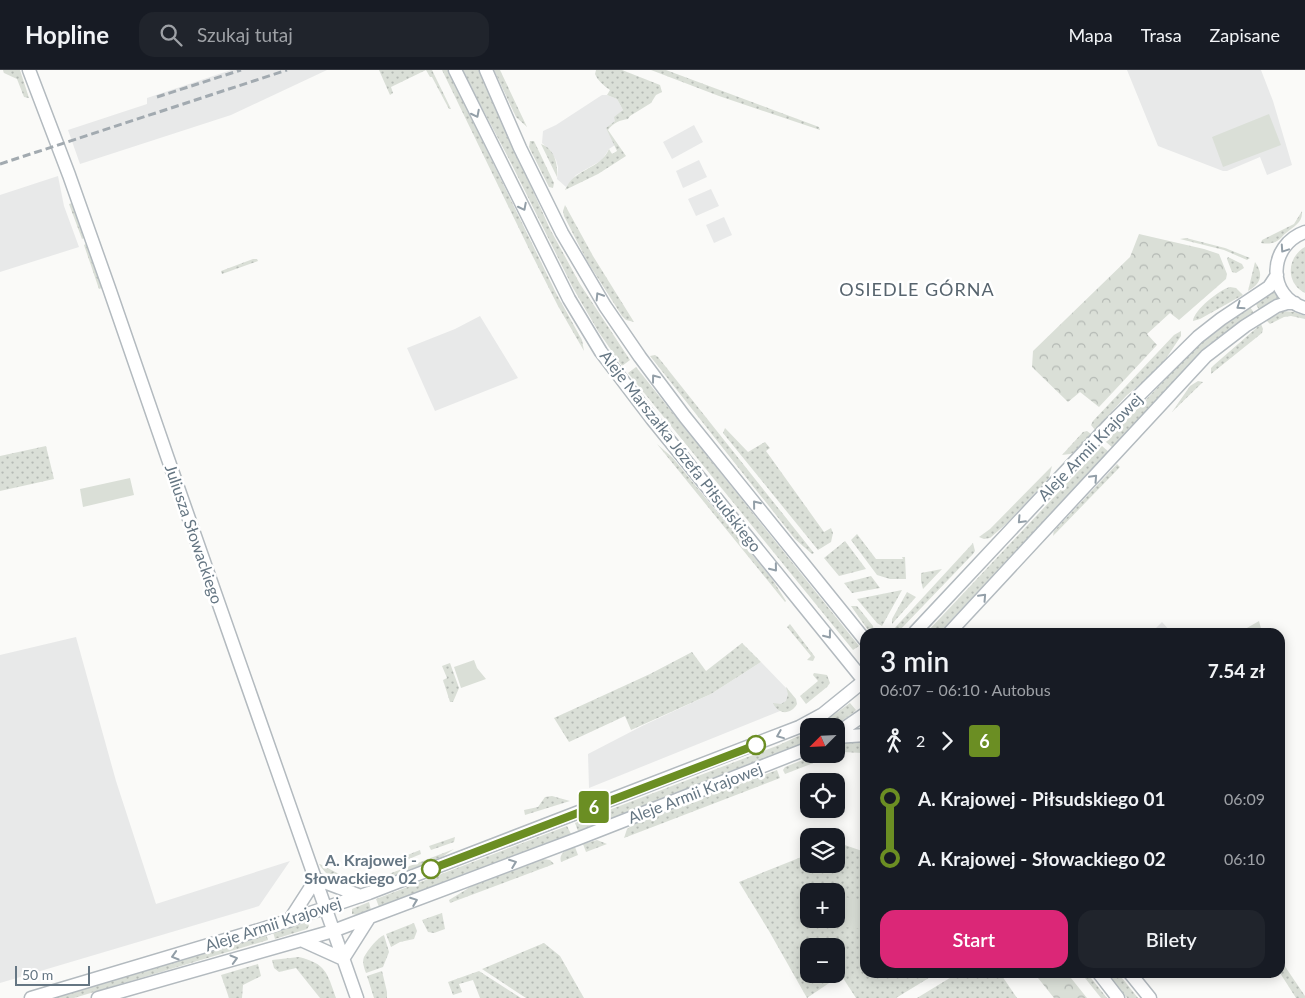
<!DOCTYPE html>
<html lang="pl">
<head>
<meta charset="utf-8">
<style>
	:root { --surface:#171b24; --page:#20242c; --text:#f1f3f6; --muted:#9ea1a6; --line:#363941; --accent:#db2777 }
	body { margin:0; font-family:Lato,sans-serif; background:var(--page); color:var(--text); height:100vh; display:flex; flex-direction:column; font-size:19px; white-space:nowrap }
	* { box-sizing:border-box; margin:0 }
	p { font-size:16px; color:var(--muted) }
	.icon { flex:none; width:28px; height:28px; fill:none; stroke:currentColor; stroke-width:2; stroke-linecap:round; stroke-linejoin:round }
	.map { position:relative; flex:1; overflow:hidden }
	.drawer { position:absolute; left:860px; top:558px; width:425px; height:350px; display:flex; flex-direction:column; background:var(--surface); border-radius:15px; box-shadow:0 2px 12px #0003 }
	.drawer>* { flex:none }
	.badge { padding:0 10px; border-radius:4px; font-size:18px; line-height:32px }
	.needle { width:32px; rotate:246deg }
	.buttons { position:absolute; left:800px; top:648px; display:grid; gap:10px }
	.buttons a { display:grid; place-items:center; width:45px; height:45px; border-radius:10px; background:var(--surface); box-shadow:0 2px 12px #0003; font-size:25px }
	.scale { position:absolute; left:15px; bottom:12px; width:75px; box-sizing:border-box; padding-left:5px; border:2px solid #657683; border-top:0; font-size:14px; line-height:18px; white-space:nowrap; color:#657683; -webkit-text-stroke:4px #fff; paint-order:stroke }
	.map>.badge { position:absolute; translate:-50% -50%; box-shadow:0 0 0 2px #fff }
	.legs { display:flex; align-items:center; gap:8px; height:55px; padding:0 20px; font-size:16px }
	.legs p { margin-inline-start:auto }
	.headline { display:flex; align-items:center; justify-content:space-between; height:85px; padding:0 20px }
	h1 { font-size:28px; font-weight:600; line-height:38px }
	.button { display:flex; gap:10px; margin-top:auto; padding:10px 20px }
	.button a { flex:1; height:58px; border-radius:15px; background:var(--accent); color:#fff; font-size:20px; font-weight:600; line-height:58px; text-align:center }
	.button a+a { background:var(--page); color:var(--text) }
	ul { padding:0 20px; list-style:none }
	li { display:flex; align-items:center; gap:18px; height:60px; font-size:19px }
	li i { display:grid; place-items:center; width:8px; height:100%; margin:0 6px; background:currentColor }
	li i::after { content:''; width:12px; height:12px; margin:-6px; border:4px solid; border-radius:50%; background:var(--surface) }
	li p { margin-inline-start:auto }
	li:first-child i { background:linear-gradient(#0000 50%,currentColor 0) }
	li:last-child i { background:linear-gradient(currentColor 50%,#0000 0) }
	header { display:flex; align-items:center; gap:30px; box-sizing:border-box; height:70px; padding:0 25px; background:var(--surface); border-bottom:1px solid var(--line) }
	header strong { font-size:24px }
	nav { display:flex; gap:28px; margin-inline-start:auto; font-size:18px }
	.search { width:350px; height:45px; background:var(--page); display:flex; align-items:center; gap:12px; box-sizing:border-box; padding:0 18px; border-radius:15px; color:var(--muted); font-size:19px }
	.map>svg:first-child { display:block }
</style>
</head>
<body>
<header>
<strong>Hopline</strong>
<div class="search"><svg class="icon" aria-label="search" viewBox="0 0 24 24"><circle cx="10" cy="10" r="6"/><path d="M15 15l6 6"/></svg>Szukaj tutaj</div>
<nav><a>Mapa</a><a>Trasa</a><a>Zapisane</a></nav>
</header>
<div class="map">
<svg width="1305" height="928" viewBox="0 0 1305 928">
	<defs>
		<pattern id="grass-dots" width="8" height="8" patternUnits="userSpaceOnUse" patternTransform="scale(1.25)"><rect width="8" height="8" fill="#dadfd7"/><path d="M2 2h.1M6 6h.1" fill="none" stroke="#b4b9b4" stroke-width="1.8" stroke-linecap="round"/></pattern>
		<pattern id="forest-crowns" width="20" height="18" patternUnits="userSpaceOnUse" patternTransform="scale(1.25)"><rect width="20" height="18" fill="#dadfd7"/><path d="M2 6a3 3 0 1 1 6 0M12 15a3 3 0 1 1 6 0" fill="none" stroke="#b4b9b4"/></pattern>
	</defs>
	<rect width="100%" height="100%" fill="#fafaf8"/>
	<!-- built -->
	<path fill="#e8e9e9" d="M231 0H327L231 45 80 94 68 60 147 34V28Z
		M1127 0H1261L1273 31 1292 95 1267 105 1260 87 1227 101H1223L1158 76Z
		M602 25H607L617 29 623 40 616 51 606 58 615 75 609 79 602 90 576 105 566 117 557 109 558 97 556 90 550 80 542 73 543 61 556 55Z
		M694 55 703 72 672 89 663 72Z
		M699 90 707 107 683 118 676 101Z
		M58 106 64 136 79 177 0 202V125Z
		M711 119 719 136 696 146 688 129Z
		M724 147 732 165 714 173 706 155Z
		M480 246 518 308 435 341 407 278 455 259Z
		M1162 552 1171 562H1152Z
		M76 567 116 711 156 834 290 791 259 836 0 913V585Z
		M761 592 789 621 790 637 589 718 588 684 644 655 711 624Z"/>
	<!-- grass -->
	<path fill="url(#grass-dots)" fill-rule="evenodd" d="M3 0H20L29 28 24 27 17 9 4 3Z
		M379 0H432L451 39H449L432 7H430L426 0 391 17 393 23 390 25Z
		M442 0H448L556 223 582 270 584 281 558 236 529 179Z
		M462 0H479L550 159 580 214 630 290 622 296 598 261 573 218 511 93Z
		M494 0H500L527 57 516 47Z
		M596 0H622L660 15 662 22 656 25 651 33 630 46 628 49C620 50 613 53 608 60L626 86 598 104 565 120C574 98 600 100 609 79L612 84 617 81 606 58 615 51 614 47 623 40 617 29 607 25 610 20C603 15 598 11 595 4Z
		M651 0H666L819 57 820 60 719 26Z
		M530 71H534L554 113 553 118 549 117 529 77Z
		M541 74C554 78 558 93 557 107Z
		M72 133 84 168 82 169 69 134Z
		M565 135 593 186 634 252 626 250 622 246 587 191 564 146 563 141Z
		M1302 141C1303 153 1294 156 1286 163 1283 165 1281 169 1277 171 1272 174 1266 174 1261 173L1262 170 1294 154Z
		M1186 168 1225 178 1250 188 1247 190 1224 180 1180 169Z
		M86 174 102 218 99 219 84 175Z
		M1305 177V223C1285 213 1287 187 1305 177Z
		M1228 187 1242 194 1244 198 1236 203 1232 202 1227 189Z
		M253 189H257L258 191 222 204 221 201Z
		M1255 192C1264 204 1261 214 1248 221Z
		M1230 217 1236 218 1243 225 1200 249 1193 251C1194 240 1219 220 1230 217Z
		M1274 222 1278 228 1259 240 1256 234Z
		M1250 237 1254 243 1208 275 1113 378 1106 372 1194 279 1228 251Z
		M1284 241 1294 242 1305 246V249L1291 246 1284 247 1270 254 1266 250Z
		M1261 254 1263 259 1262 263 1211 304V298L1214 295Z
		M1181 261V266L1165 290 1153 304 1127 325 1095 360 1091 355 1093 351 1174 265Z
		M655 285 658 287 814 483 812 484 795 469 650 286Z
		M636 297 859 576 853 580 628 303Z
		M1198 311 1203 312 1172 342 1190 316Z
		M725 358 748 382 765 372 770 378 766 381 824 462 831 458 833 463 831 472 818 480 723 363Z
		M1087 361 1091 364 1073 383 1070 384 1062 385 1083 362Z
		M657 374 673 388 772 509 786 531 785 532Z
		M46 376 54 409 0 421V386Z
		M1102 376 1109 382 940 562H927Z
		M1117 394 1120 397 1053 466 1054 461Z
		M1052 396 1049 408 1006 454 990 468 984 469 979 467 990 459Z
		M857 464 876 489H903L902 487H905L906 509H890L877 505 851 470Z
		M845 471 866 499 839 506 824 488Z
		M973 473 975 481 973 484 898 562H891Z
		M942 499 923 519 921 511V503Z
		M871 506 880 518 852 523 844 513Z
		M902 520 882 556 877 553 857 529Z
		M907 522 916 527 892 554V549Z
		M851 536H857L873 556 874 562H870L868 560Z
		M790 554 815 587 813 591 807 590 811 586 787 557Z
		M742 573 761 592 711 624 631 660 625 646 569 672 554 648 650 604 692 582 706 601Z
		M450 593 459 618 453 632H450L443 610 447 608 442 596Z
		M814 603 827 605 830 613 827 617 806 634 800 626 818 611 813 605Z
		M786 617 796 629 797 634C791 645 778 645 773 633L781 634 786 631 788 624Z
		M850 633 856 640 853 643 834 656H818Z
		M809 661V671L794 678 578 761 575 753 779 675Z
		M865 669V681L863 683 842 682 785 704 783 700 785 697 818 684H836V677L853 670Z
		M777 700 780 708 624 768 627 759 634 754Z
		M552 726 570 731 525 745 524 740 538 737 545 727Z
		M567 756 571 764 379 837 376 829Z
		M455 767 454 772 431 780 429 776Z
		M597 770 607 774 586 782 583 774Z
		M836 772 865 782V902L937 903 896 928H856L841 905 807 928 769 861 739 812 809 784V794H836ZM809 821H836V849H809ZM809 876H836V904H809Z
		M575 777 578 785 561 792C558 782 568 780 575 777Z
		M454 779 442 787 369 815 368 812Z
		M420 780 421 784 387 798 385 794Z
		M543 789 550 790 554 794 450 833 449 830 472 816Z
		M319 794H320L362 816C344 816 329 810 319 794Z
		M369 832 371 840 357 845 352 844V839Z
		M442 843 445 859 434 863 428 862 422 850Z
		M305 853H308L309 856 307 859 275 869 273 862Z
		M414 853 417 861 414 869 400 872 391 877 386 864Z
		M266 864 268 870 74 928H52Z
		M384 865 389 882 383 897 366 903C364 898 362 892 364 887 368 880 377 868 384 865Z
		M544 873 560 886 584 928H526L482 899Z
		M299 887C326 894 327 902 336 928H320L296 898 279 902 274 898 272 890Z
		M1280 889 1305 926V928H1296L1280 903Z
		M258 894 261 906 243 915 242 928H229L221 905Z
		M382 901 387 922V928H374L367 906Z
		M479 901 521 928H480L473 910 459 914 462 922 453 925 448 912Z
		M958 903H1000L1017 928H917Z
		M1081 903H1087L1107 928H1101Z
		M1107 903H1118L1138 928H1127Z"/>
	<!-- forest -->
	<path fill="url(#forest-crowns)" d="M1139 164 1204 179 1219 184 1227 204 1226 209 1179 250 1170 243 1147 264 1157 275 1099 337 1080 322 1068 332 1032 297 1033 281 1130 187Z
		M1034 903H1067L1087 928H1054Z"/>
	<!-- green -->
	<path fill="#dadfd7" d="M1269 44 1281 75 1223 97 1212 67Z
		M130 408 134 425 83 437 80 419Z
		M1259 551 1262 562H1240Z
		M474 590 477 598 486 609 461 618 454 597Z
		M844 827 865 830V849L863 859 845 857Z"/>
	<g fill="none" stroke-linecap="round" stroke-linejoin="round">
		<!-- secondary casing -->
		<g stroke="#b3babf" stroke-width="15">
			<path id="secondary" d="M29 0 69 105 109 218 168 389 357 928
				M455 0 569 229 601 282 652 349 865 612
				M486 0 520 78 562 163 605 236 640 287 685 347 865 570
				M1305 162C1268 175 1266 227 1305 238
				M915 562 1110 354 1198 267 1221 249 1269 217 1277 205
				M950 562 1206 286 1245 256 1277 236 1287 233H1295
				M836 664 865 644
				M836 667 865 665
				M316 809 361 826
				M289 851 316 809
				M301 870 343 889
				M343 889 369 848
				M1098 902 1118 928
				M1129 902 1150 928
				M31 928 269 857 369 823 799 657 823 644 865 610
				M98 928 333 861 577 769 809 678"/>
		</g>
		<!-- secondary -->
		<use href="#secondary" stroke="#fff" stroke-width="12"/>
		<!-- rail -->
		<path stroke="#a2aab0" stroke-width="3" stroke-dasharray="8 4" stroke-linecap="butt" d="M157 27 241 0
			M0 94 287 0"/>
	</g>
	<!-- one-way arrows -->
	<defs><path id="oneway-chevron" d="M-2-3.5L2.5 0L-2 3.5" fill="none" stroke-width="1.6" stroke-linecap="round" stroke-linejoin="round" transform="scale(1.25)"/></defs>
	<g stroke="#939fa8">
		<use href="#oneway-chevron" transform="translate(476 44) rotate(63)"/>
		<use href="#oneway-chevron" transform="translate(523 137) rotate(63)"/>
		<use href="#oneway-chevron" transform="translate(1284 179) rotate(124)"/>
		<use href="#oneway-chevron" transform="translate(599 226) rotate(-122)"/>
		<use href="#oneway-chevron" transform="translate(1240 236) rotate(146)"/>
		<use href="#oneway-chevron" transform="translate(655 308) rotate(-127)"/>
		<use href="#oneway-chevron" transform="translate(1094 408) rotate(-47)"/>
		<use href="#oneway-chevron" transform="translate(756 434) rotate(-129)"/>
		<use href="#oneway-chevron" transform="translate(1021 450) rotate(133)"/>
		<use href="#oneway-chevron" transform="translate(774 498) rotate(51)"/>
		<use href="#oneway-chevron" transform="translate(983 527) rotate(-47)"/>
		<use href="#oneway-chevron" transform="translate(828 565) rotate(52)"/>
		<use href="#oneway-chevron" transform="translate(780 665) rotate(158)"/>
		<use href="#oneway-chevron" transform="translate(513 793) rotate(-21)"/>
		<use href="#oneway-chevron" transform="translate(414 831) rotate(-21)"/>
		<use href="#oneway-chevron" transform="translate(175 886) rotate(163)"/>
		<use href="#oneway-chevron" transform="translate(234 889) rotate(-16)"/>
	</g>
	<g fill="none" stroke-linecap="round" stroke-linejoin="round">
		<!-- line-1 casing -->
		<g stroke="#fff" stroke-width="11">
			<path id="line-1" d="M431 799 756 675"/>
		</g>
		<!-- line-1 -->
		<use href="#line-1" stroke="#6b8e23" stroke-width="8"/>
	</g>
	<!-- markers -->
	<g fill="#fff" stroke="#6b8e23" stroke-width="2.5">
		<circle cx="756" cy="675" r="9"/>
		<circle cx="431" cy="799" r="9"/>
	</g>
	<g text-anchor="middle" stroke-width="5" stroke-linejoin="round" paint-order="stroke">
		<!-- street labels -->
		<g font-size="16" fill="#657683" stroke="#fff">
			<text transform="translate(1090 377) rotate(-46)" y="6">Aleje Armii Krajowej</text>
			<text transform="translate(681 381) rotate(52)" y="6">Aleje Marszałka Józefa Piłsudskiego</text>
			<text transform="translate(194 464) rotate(71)" y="6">Juliusza Słowackiego</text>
			<text transform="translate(695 723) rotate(-21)" y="6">Aleje Armii Krajowej</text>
			<text transform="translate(273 854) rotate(-18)" y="6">Aleje Armii Krajowej</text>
		</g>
		<!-- stop labels -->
		<g font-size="16" font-weight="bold" fill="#657683" stroke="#fff" text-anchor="end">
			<text x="417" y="796">A. Krajowej -<tspan x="417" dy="18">Słowackiego 02</tspan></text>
		</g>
		<!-- neighbourhood labels -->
		<g font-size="18" letter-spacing="1" fill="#57646e" stroke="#fff">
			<text x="917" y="226">OSIEDLE GÓRNA</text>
		</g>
	</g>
</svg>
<div class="buttons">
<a><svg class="needle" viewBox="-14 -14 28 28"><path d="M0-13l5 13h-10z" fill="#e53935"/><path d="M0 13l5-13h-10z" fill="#9ea1a6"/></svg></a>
<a><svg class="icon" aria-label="locate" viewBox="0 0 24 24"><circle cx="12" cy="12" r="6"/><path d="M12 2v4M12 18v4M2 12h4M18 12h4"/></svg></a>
<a><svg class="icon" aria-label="layers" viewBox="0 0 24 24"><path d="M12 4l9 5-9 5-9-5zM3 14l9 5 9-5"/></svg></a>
<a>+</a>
<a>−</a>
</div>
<div class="scale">50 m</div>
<b class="badge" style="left:594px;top:737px;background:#6b8e23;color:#fff">6</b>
<section class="drawer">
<div class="headline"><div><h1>3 min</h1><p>06:07 – 06:10 · Autobus</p></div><b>7.54 zł</b></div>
<div class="legs"><svg class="icon" aria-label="walk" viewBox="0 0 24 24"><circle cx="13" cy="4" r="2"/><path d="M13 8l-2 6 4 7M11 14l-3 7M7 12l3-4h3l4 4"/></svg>2<svg class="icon" aria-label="forward" viewBox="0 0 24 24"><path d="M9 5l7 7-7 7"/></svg><b class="badge" style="background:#6b8e23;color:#fff">6</b></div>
<ul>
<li><i style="color:#6b8e23"></i><b>A. Krajowej - Piłsudskiego 01</b><p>06:09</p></li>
<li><i style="color:#6b8e23"></i><b>A. Krajowej - Słowackiego 02</b><p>06:10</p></li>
</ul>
<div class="button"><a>Start</a><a>Bilety</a></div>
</section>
</div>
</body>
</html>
